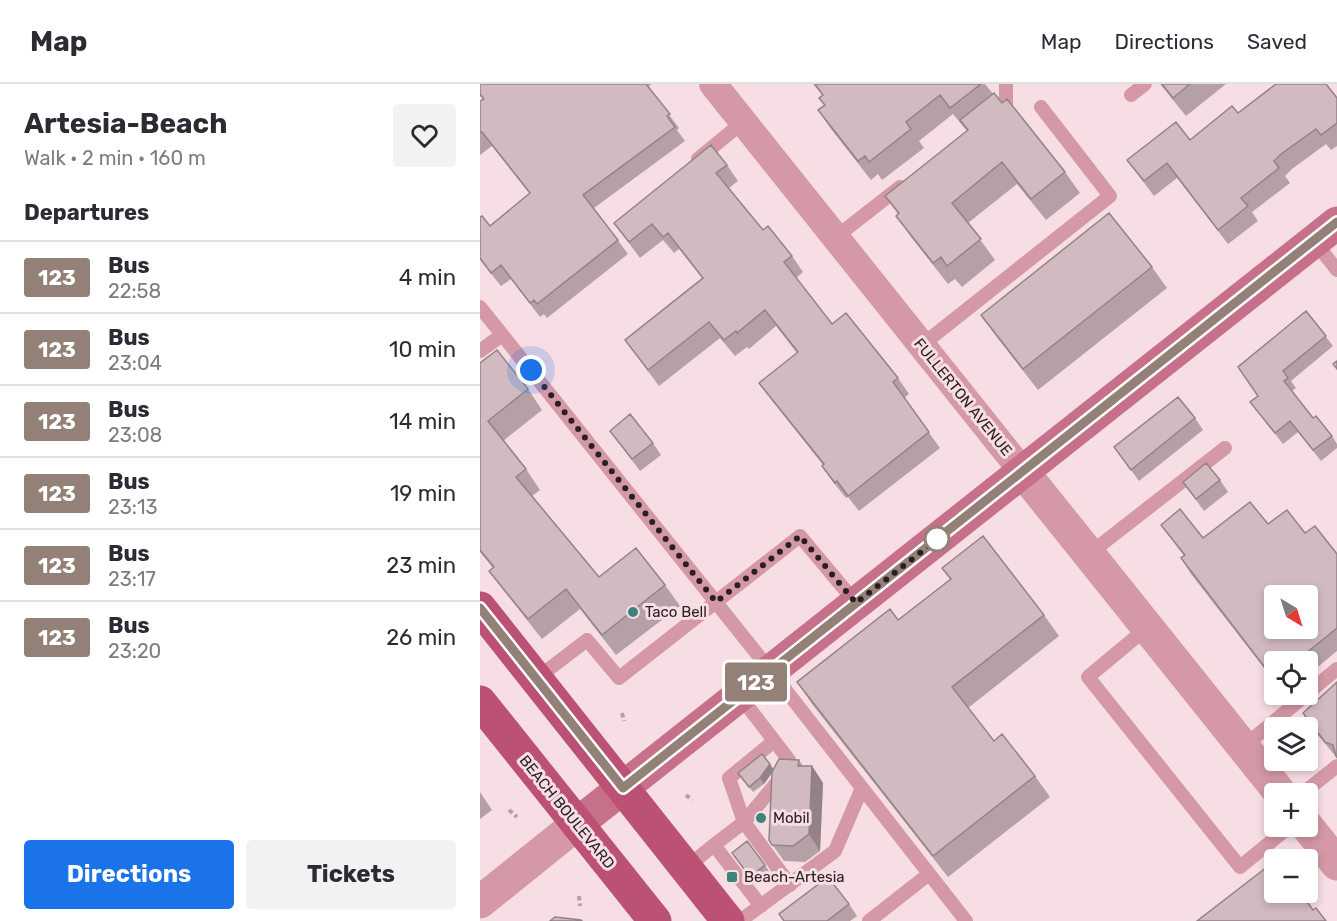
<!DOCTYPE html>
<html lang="en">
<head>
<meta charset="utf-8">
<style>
	:root { --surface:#fff; --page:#f2f2f3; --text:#2b2b33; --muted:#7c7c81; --line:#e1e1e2; --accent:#1a73e8 }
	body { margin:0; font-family:Rubik,sans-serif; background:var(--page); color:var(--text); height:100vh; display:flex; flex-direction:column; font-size:22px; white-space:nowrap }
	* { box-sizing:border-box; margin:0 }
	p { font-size:20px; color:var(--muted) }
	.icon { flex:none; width:33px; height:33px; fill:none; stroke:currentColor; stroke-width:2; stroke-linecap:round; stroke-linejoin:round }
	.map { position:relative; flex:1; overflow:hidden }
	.sheet { display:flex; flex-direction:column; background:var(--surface); width:480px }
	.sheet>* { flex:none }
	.badge { padding:0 12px; border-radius:4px; font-size:21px; line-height:39px }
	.needle { width:39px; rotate:142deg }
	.fabs { position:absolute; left:784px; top:501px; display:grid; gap:12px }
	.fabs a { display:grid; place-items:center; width:54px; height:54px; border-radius:6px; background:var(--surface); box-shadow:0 3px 9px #0003; font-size:30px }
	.you { position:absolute; width:30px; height:30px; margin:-15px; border:4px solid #fff; border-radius:50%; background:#1a73e8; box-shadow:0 0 0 9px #1a73e833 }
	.map>.badge { position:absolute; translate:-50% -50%; box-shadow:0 0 0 3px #fff }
	h2 { padding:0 24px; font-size:22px; line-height:54px }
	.round { display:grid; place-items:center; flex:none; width:63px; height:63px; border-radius:6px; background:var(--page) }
	.overview { display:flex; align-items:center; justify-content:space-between; height:102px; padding:0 24px }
	h1 { font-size:28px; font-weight:700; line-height:45px }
	.action { display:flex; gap:12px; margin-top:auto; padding:12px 24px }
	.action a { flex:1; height:69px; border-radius:6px; background:var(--accent); color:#fff; font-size:24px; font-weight:700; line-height:69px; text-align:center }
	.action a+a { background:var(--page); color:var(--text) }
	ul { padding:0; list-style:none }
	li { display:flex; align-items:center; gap:18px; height:72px; padding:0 24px; border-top:2px solid var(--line) }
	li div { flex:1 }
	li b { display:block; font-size:22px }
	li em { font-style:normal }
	li .badge { min-width:66px; font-weight:700; text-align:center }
	header { display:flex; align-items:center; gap:36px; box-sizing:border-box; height:84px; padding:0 30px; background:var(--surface); border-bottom:2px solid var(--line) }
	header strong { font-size:28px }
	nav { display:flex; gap:33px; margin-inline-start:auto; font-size:21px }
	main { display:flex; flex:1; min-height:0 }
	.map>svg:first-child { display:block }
</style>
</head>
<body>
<header>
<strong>Map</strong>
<nav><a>Map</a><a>Directions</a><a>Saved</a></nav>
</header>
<main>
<section class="sheet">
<div class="overview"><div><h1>Artesia-Beach</h1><p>Walk · 2 min · 160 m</p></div><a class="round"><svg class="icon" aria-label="heart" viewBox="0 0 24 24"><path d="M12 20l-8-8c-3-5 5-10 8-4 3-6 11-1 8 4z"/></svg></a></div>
<h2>Departures</h2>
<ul>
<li><span class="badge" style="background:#938177;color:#fff">123</span><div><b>Bus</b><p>22:58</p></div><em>4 min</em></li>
<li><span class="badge" style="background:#938177;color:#fff">123</span><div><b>Bus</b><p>23:04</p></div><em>10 min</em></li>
<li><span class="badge" style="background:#938177;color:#fff">123</span><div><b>Bus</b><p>23:08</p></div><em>14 min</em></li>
<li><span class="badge" style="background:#938177;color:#fff">123</span><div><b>Bus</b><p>23:13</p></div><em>19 min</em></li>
<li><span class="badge" style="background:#938177;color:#fff">123</span><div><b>Bus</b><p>23:17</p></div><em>23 min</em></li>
<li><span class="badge" style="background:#938177;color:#fff">123</span><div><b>Bus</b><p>23:20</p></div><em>26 min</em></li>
</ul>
<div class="action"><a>Directions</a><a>Tickets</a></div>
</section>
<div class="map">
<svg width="857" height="837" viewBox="0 0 857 837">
	<rect width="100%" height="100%" fill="#f7dee4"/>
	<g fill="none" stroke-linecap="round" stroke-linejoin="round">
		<!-- path -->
		<path stroke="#b4a0a5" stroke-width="4" stroke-dasharray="4.5 3" stroke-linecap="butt" d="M142 629 144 637
			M206 711 212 716
			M29 726 37 733
			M99 812 100 822"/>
		<!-- service -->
		<path stroke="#d498a7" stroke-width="14" d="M651 11 665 0
			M516 28 526 21V0
			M218 75 263 38
			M356 153 420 103
			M834 157 857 186
			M0 223 290 586 486 837
			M442 261 630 112 561 23
			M0 267 22 251
			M609 470 745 364
			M668 543 608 593 760 783 810 742
			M56 595 107 556 139 594 320 452 376 519
			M828 609 857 585
			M259 611 309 676 299 696 264 738 310 801
			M763 663 827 610
			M822 710 857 682
			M234 761 264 738 249 694 294 657
			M206 784 234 761 281 822
			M260 837 355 767 382 704
			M389 837 449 790"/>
		<!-- minor -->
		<path stroke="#d498a7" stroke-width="28" d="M233 0 543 388"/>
		<!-- tertiary -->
		<path stroke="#d498a7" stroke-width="33" d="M543 388 801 710
			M827 742 857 780
			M0 818 97 740"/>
		<!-- secondary -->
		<path stroke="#c67089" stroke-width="33" d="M97 740 857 139"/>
		<!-- primary -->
		<path stroke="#bb5174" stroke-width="33" d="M0 524 248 837
			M0 618 175 837"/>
	</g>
	<!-- wall -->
	<path fill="#b5a1a5" d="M0 0H172L168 3 199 44 197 46 205 57 114 124 148 170 67 234 64 230 60 233 31 195 21 202 0 176V133L10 142 50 110 12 62 0 71V17L3 15 0 12Z
		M333 0H505L513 10 585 88 600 109 566 136 537 100 488 139 515 176 482 203 475 195 468 200 431 153 416 132 418 130 405 112 487 47 473 30 439 57 444 64 402 96 398 90 391 96 351 45 338 26 344 21 342 11Z
		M680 0H746L706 32Z
		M857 14V62L851 66 846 60 812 85 805 92 810 99 772 128 778 137 748 160 697 94 674 112 647 76 710 56 758 29Z
		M247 81 258 97 249 104 283 146 312 172 323 188 316 194 352 240 418 294 429 310 424 314 460 364 379 427 368 413 366 414 353 398 342 382 343 381 290 314 279 299 317 269 296 242 269 265 267 263 255 272 240 254 179 302 145 256 222 194 199 165 194 169 183 156 160 174 134 139Z
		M672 183 687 204 558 306 516 252 501 231Z
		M826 227 853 262 811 297 816 304 812 307 833 334 852 352 857 360V364L841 377 818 348 803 360 770 318 778 312Z
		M0 279 48 305 62 326 23 357 46 385 60 406 52 412 119 493 185 501 200 522 136 571 100 525 62 555 24 507 9 487 13 484 0 468Z
		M715 334 723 346 659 397 634 363Z
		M130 347 173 359 181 371 160 387Z
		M740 396 748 408 724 427 703 398Z
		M788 440 825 449 857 470V567L828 591V578H795V598L711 490 701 474 704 472 681 441 723 454Z
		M462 484 564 531 579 552 488 624 514 657 555 692 570 713 468 793 332 620 317 598 418 536 470 495Z
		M857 598V674L833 645 823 629Z
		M282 670 293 686 319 676 323 682H332L343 699 340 767 325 778 304 777 289 756 292 689 284 700 273 708 258 689Z
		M0 708 12 726 0 735Z
		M252 769 285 781 289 787 275 799Z
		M369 820 377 832 370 837H304Z"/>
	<!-- shaded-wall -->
	<path fill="#938386" d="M290 680 294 686 284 700 280 694Z
		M332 682 343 699 340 767 329 750Z"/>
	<!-- building -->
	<path fill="#d2bbc0" stroke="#938386" stroke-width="1.5" fill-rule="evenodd" d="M0 0H166L190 30 187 32 195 43 103 111 138 156 57 220 54 216 50 219 21 181 11 189 0 174V133L2 132 10 142 50 109 2 48 0 49V17L4 15 0 10Z
		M335 0H501L470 24 460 11 426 38 431 45 389 78 385 72 378 77 338 26 345 21 339 14 343 11Z
		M682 0H710L693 14Z
		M796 0H846L857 14V39L841 51 836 45 801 70 794 77 799 84 761 114 768 122 738 146 687 79 664 97 647 76 696 38 710 56 752 22 758 29Z
		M514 9 522 19 527 15 585 88 551 115 522 78 472 119 501 155 467 182 461 173 453 179 416 132 419 129 405 112 488 46 480 36Z
		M231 61 247 81 236 89 283 146 288 142 312 172 304 178 352 240 366 229 418 294 413 298 449 348 368 412 357 397 355 399 342 382 344 380 279 299 318 268 285 226 257 249 256 247 244 256 229 238 168 286 145 256 223 194 188 149 183 153 172 140 149 158 134 139Z
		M629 129 672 183 543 285 501 231Z
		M826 227 846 252 803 287 808 294 804 297 833 334 836 332 852 352 833 366 810 337 795 349 770 318 778 312 758 283Z
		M17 266 48 305 8 337 46 385 36 393 119 493 156 464 185 501 122 551 86 505 48 535 9 487 14 483 0 466V279Z
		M857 277V285L853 280Z
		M698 313 715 334 651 386 634 363Z
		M150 330 173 359 152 375 130 347Z
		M726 379 740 396 716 415 703 398Z
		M770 418 788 440 807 426 825 449 835 442 857 470V544L815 578H795V593L793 594 701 474 705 471 681 441 700 425 723 454ZM795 512H828V544H795Z
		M503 452 564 531 472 603 514 657 522 650 555 692 453 772 317 598 410 525 418 536 471 495 462 484Z
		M857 598V674L856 672 853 661 845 658 823 629Z
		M282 670 290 680 280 694 269 703 258 689Z
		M299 675 319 676 318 682H332L329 750 313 762 292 761 289 756 292 688Z
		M267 757 285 781 270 793 252 769Z
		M795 782V808H820L833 826 836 824 846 837H717L787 783 789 786Z
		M348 793 369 820 347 837H304L299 830Z
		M75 833 101 836 102 837H70Z"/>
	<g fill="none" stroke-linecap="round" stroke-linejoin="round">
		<!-- line casing -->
		<g stroke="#fff" stroke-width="14">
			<path id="line" d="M0 524 143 704 857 138"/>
		</g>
		<!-- line -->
		<use href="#line" stroke="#938177" stroke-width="9"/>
		<!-- walk -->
		<path stroke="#292022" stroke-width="6" stroke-dasharray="0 10.8" d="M51 286 236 518 320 452 376 519 463 451 457 455"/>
	</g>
	<!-- markers -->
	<circle fill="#fff" stroke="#938177" stroke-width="3" cx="457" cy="455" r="12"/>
	<g fill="#3c837c" stroke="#f7dee4" stroke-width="2">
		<circle cx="153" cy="528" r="6"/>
		<circle cx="281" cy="734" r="6"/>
		<rect x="246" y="787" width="12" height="12" rx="3"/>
	</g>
	<g text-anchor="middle" stroke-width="6" stroke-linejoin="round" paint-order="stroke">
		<!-- street labels -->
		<g font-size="15" fill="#292022" stroke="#f7dee4">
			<text transform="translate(483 313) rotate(51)" y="5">FULLERTON AVENUE</text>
			<text transform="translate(87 728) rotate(51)" y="5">BEACH BOULEVARD</text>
		</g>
		<!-- poi labels -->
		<g font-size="15" fill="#292022" stroke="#f7dee4" text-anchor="start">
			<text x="165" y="533">Taco Bell</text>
			<text x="293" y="739">Mobil</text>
			<text x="264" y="798">Beach-Artesia</text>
		</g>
	</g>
</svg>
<div class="fabs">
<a><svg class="needle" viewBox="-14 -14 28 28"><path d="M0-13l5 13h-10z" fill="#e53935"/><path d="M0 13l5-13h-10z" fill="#7c7c81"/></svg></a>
<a><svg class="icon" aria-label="locate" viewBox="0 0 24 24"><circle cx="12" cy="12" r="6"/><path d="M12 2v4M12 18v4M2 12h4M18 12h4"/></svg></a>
<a><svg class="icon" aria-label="layers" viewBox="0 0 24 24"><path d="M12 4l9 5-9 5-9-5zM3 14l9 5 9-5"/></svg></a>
<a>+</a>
<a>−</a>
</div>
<div class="you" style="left:51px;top:286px"></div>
<b class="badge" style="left:276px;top:598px;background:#938177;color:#fff">123</b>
</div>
</main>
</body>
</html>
